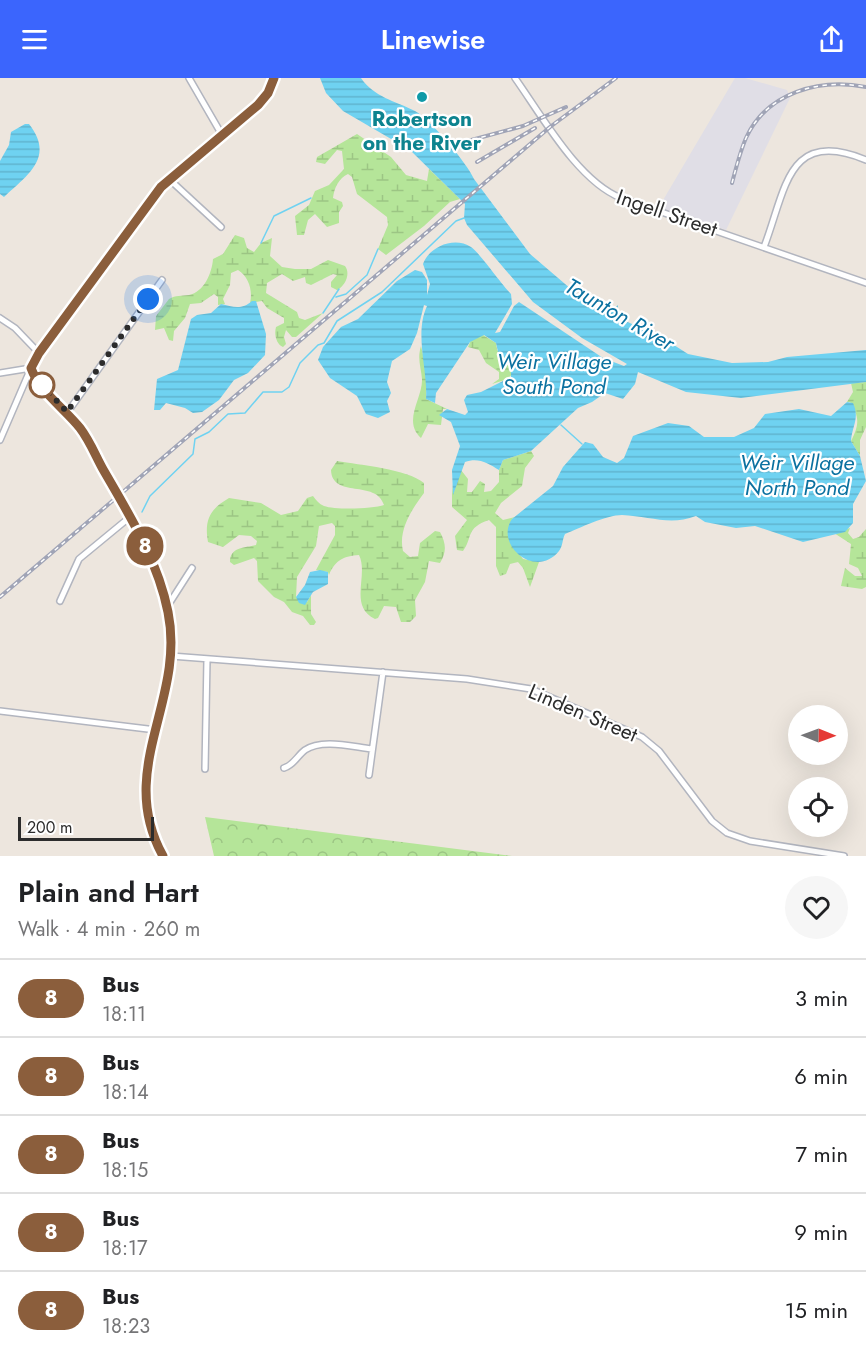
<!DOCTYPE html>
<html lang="en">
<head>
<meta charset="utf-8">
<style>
	:root { --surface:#fff; --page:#f6f6f6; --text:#202124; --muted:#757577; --line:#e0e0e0; --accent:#3b65fd }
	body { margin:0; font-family:Jost,sans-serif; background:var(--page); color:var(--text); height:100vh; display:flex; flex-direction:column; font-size:22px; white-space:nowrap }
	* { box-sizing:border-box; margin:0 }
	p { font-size:20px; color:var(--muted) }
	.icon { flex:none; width:33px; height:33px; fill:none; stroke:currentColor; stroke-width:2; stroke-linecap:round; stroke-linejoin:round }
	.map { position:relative; height:778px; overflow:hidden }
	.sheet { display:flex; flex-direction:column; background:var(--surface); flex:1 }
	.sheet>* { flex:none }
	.badge { padding:0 12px; border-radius:20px; font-size:21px; line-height:39px }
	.needle { width:39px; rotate:91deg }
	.controls { position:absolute; left:788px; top:627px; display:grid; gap:12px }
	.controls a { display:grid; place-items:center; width:60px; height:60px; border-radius:50%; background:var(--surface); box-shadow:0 6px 24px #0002; font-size:30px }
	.scale { position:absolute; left:18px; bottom:15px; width:136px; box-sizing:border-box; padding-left:6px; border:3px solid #2c2c2c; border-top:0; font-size:16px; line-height:21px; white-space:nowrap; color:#2c2c2c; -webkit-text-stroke:4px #fff; paint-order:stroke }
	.you { position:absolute; width:30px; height:30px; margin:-15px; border:4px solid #fff; border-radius:50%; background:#1a73e8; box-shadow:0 0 0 9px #1a73e833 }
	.map>.badge { position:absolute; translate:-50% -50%; box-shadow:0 0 0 3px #fff }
	.round { display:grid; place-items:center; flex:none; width:63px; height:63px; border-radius:32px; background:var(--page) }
	.overview { display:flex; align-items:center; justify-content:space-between; height:102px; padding:0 18px }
	h1 { font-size:28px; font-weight:600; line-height:45px }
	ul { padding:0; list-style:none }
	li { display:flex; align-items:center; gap:18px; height:78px; padding:0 18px; border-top:2px solid var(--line) }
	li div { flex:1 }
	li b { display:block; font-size:22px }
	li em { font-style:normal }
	li .badge { min-width:66px; font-weight:700; text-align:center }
	header { display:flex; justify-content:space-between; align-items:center; height:78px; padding:0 18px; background:var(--accent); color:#fff; font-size:27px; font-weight:600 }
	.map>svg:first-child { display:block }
</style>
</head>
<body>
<header><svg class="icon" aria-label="menu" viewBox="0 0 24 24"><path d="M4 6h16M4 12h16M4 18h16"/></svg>Linewise<svg class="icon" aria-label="share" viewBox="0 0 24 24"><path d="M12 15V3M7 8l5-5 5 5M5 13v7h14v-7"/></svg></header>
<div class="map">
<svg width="866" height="778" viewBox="0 0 866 778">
	<defs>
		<pattern id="forest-crowns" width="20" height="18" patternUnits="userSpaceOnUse" patternTransform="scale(1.5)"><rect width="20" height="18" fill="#b5e599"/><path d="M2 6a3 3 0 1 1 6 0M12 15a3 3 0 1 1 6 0" fill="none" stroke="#9cc584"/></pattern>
		<pattern id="wetland-marsh" width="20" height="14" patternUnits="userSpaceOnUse" patternTransform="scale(1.5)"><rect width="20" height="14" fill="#b5e599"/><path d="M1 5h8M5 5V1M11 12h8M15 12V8" fill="none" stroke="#9cc584"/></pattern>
		<pattern id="water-rules" width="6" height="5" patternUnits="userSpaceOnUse" patternTransform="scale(1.5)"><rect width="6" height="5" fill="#6fd2f1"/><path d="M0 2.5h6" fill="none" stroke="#60b4cf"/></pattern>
	</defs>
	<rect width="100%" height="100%" fill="#ede6de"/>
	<!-- industrial -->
	<path fill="#e0dee6" d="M735 0H745L787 12 790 20 726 152 659 129Z"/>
	<!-- forest -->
	<path fill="url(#forest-crowns)" d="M205 739 512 778H214Z"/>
	<!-- wetland -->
	<path fill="url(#wetland-marsh)" d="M357 56 391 79 406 97 427 103 429 91 460 121 450 124 424 148 386 177 378 171 388 147 387 139 357 116 352 99 348 96C339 100 334 110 333 120L342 124 343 128 339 134V145L327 149 315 136 308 142 304 157H297L295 138 309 127 315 113 329 107 344 91 342 73 337 72 325 86 316 84 317 79Z
		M235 157 244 160 247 170 254 174 261 165 272 160 270 178 282 189 295 191H311L328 182 345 188C351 196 345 208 337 212L331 209V204L337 197 333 196 311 207 306 205 305 199 293 203 282 196 267 205 266 215 297 234 299 240 305 242 323 235 296 259H292L286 252 284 259 286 266 283 269C276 266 274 256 276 249L284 245V240L267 230 262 223 250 225C253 213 249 199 238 192L231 195 230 207 223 221 225 226 218 227V219L214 216 201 225 190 226 185 240 174 253 173 263 169 262 164 250 155 252 156 238 169 221C176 217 181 218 189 217 204 214 212 195 213 181L223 176Z
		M483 257 496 265 497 272 511 284 512 296 508 301 492 306 499 301V294L486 285 479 272 468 269 471 262Z
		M421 268 427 294 426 321 447 331H443L441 347 428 346 421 360C402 343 423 320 422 301 421 289 417 281 421 268Z
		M866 304V349L860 362V378L851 363C859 347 860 339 850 324H847L853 314 851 305Z
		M531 373 534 378 525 390 522 408 501 425 495 435 503 442 515 439 512 441 510 463 523 481 539 484 530 509 523 490 518 484 510 486 506 496 500 498 496 488V449L489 442C465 450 473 460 463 473L457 472 455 458 467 442 452 429V406L453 416 461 392 468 401 467 414H472L480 403 485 406 484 414 491 413 499 404V392L503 382Z
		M337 383C360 387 407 391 424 405V415C412 431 398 452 403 473L410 479 418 478 420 465 435 453 440 454C446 465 447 474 440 485L429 483 425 504 415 522 416 538 410 544H401L396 529 384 528 378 540 375 541C348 528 369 497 359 477 344 478 335 482 329 497L328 494 316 492 335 457V448L332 445 319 448 316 468 297 499 296 519 307 524 311 517V536L316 544 314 547H310L303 538 292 534 284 524 274 519 258 503 257 483 254 480 234 487 230 484C230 469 244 470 256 467L257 463 251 458 239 457 223 469 208 464C204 442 210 431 229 420L261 425 281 437 298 433 307 420 313 418C316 422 319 426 324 428 335 432 373 431 384 427 376 401 332 421 331 392Z
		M850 450 848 455 853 461 859 459 866 451V509L862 511 841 508 845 490 855 498H862L858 490 849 486 851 466 834 455Z"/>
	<!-- water -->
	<path fill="url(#water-rules)" d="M320 0H361C374 19 395 23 415 33 431 42 467 85 474 101L530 176 585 223 611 233 618 227 617 236 621 241 663 260 688 276 732 285 768 284 787 279 866 272V304L741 320 686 314 638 294 635 306 623 321 605 315 592 324 578 330 531 373 503 382 499 392C488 385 478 379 465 384L453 417 452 392 460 368 451 344 439 337 447 331 465 337 468 334 464 322 467 317 481 314 511 299V285L498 274 496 265 484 257 470 264 436 315 435 325 426 321C428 292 414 256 427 228L424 227 417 255 410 271 392 283 387 304 391 315 387 323 390 334 378 340 366 336 357 318 330 300 318 282 323 269 341 249 358 241 397 203 415 192 422 194 427 202V217L430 206 423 186C429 169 454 158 471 169 478 173 502 207 511 216L512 226 495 255 500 254 514 228 519 224 603 280 624 288 627 286 582 260 533 224 467 147 464 140 465 126 410 72 343 33 326 15Z
		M25 46H29C55 79 28 97 4 119L0 116V83L9 67 11 54Z
		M252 223H256L266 256 265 277 248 295 234 302 219 322 202 334 193 335 185 330 166 325 160 332H154L157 301 178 292 191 241 197 237 211 235 221 226C233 229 242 232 252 223Z
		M847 324 853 325C860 340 852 348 851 363L860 378 866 403 853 426V445L845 454 803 464 755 448 736 450 705 444 696 438C670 448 649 438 622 437 606 437 580 450 565 456 562 462 563 468 559 473 536 502 494 467 512 441L553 408 563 389 585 364 593 366 603 379 617 385 624 380 633 358 668 345 689 348 704 359H734L754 350 765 336 799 331 831 338Z
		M320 492 328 494V506L313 514 305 527 299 525 296 519 305 507 310 494Z"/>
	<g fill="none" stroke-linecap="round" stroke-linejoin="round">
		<!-- stream -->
		<path stroke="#6fd2f1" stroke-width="1.5" d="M261 165 274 138 311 120
			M336 219 346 216 367 197 378 171
			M323 235 339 211
			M561 347 582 366
			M142 434 150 418 193 376 195 361 209 354 228 336 245 335 263 314H282L289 309 300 285 318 267 324 265 337 243 382 214 456 143 464 140"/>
		<!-- minor casing -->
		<g stroke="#b2b5bf" stroke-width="8">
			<path id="minor" d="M189 0 222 57
				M515 0C542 38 578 103 621 120L866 205
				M169 101 221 149
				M764 169C786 112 787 49 866 82
				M0 240 15 250 39 275
				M0 295 31 290 0 362
				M67 335 162 202
				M60 523 79 481 130 439
				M167 529 192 490
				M171 578 467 601 531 611 642 659 659 673 712 743 727 755 750 763 844 778
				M0 633 156 652
				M284 690C294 687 297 678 305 672 322 660 353 669 372 671
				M205 691 207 581
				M369 697 383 594"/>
		</g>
		<!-- major casing -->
		<g stroke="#c8c8c8" stroke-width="10">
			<path id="major" d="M163 778C116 694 184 625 169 538 159 486 131 439 104 394 97 380 91 366 82 354 67 333 40 314 31 290L42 270 161 109 258 27 268 15 274 0"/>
		</g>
		<!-- minor -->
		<use href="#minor" stroke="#fff" stroke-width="5"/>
		<!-- major -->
		<use href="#major" stroke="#f3cc5d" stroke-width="7"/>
		<!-- rail casing -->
		<g stroke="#a0a4b6" stroke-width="4">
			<path id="rail" d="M464 64 523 48 566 29
				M477 84 535 50
				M732 105C736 90 740 74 746 60 767 14 820 0 866 9
				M0 519 550 49 616 0"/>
		</g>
		<!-- rail -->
		<use href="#rail" stroke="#fff" stroke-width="1.5" stroke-dasharray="4.5" stroke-linecap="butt"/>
	</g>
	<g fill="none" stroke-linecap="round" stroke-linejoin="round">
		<!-- line casing -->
		<g stroke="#fff" stroke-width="14">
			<path id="line" d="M163 778C115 691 186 623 168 534 158 483 130 438 104 393 96 379 90 363 80 350 65 331 39 313 31 290L39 275 161 109 258 27 268 15 274 0"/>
		</g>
		<!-- line -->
		<use href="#line" stroke="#8b5e3c" stroke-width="9"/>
		<!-- walk -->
		<path stroke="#2c2c2c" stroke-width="6" stroke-dasharray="0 10.8" d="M42 307 67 334 148 221"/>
	</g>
	<!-- markers -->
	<circle fill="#0f9aa8" stroke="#fff" stroke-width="2" cx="422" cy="19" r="6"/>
	<circle fill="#fff" stroke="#8b5e3c" stroke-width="3" cx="42" cy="307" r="12"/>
	<g text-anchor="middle" stroke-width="4.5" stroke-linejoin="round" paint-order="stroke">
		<!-- culture labels -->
		<g font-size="21" font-weight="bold" fill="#0d838f" stroke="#fff">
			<text x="422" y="48">Robertson<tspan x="422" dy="24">on the River</tspan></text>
		</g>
		<!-- street labels -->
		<g font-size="21" fill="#2c2c2c" stroke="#fff">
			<text transform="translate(667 135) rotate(19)" y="7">Ingell Street</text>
			<text transform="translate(583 635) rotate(23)" y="7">Linden Street</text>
		</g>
		<!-- water labels -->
		<g font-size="22" font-style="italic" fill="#0b71a0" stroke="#fff">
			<text transform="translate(620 236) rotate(30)" y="8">Taunton River</text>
			<text x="554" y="291">Weir Village<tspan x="554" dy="25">South Pond</tspan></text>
			<text x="797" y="392">Weir Village<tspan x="797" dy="25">North Pond</tspan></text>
		</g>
	</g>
</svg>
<div class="controls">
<a><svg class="needle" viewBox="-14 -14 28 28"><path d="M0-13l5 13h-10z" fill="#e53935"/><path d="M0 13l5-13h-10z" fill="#757577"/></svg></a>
<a><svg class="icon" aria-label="locate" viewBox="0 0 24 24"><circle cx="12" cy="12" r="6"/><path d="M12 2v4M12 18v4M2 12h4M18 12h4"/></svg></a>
</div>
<div class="scale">200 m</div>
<div class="you" style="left:148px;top:221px"></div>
<b class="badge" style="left:145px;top:468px;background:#8b5e3c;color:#fff">8</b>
</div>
<section class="sheet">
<div class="overview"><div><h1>Plain and Hart</h1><p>Walk · 4 min · 260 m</p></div><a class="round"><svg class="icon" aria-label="heart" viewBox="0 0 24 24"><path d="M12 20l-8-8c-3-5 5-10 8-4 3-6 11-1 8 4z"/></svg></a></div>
<ul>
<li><span class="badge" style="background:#8b5e3c;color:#fff">8</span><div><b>Bus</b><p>18:11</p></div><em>3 min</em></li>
<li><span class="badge" style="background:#8b5e3c;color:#fff">8</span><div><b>Bus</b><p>18:14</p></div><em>6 min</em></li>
<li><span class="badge" style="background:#8b5e3c;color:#fff">8</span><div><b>Bus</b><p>18:15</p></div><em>7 min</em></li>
<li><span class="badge" style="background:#8b5e3c;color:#fff">8</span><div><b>Bus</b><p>18:17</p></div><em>9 min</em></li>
<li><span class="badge" style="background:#8b5e3c;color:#fff">8</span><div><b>Bus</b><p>18:23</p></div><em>15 min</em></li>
</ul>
</section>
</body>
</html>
